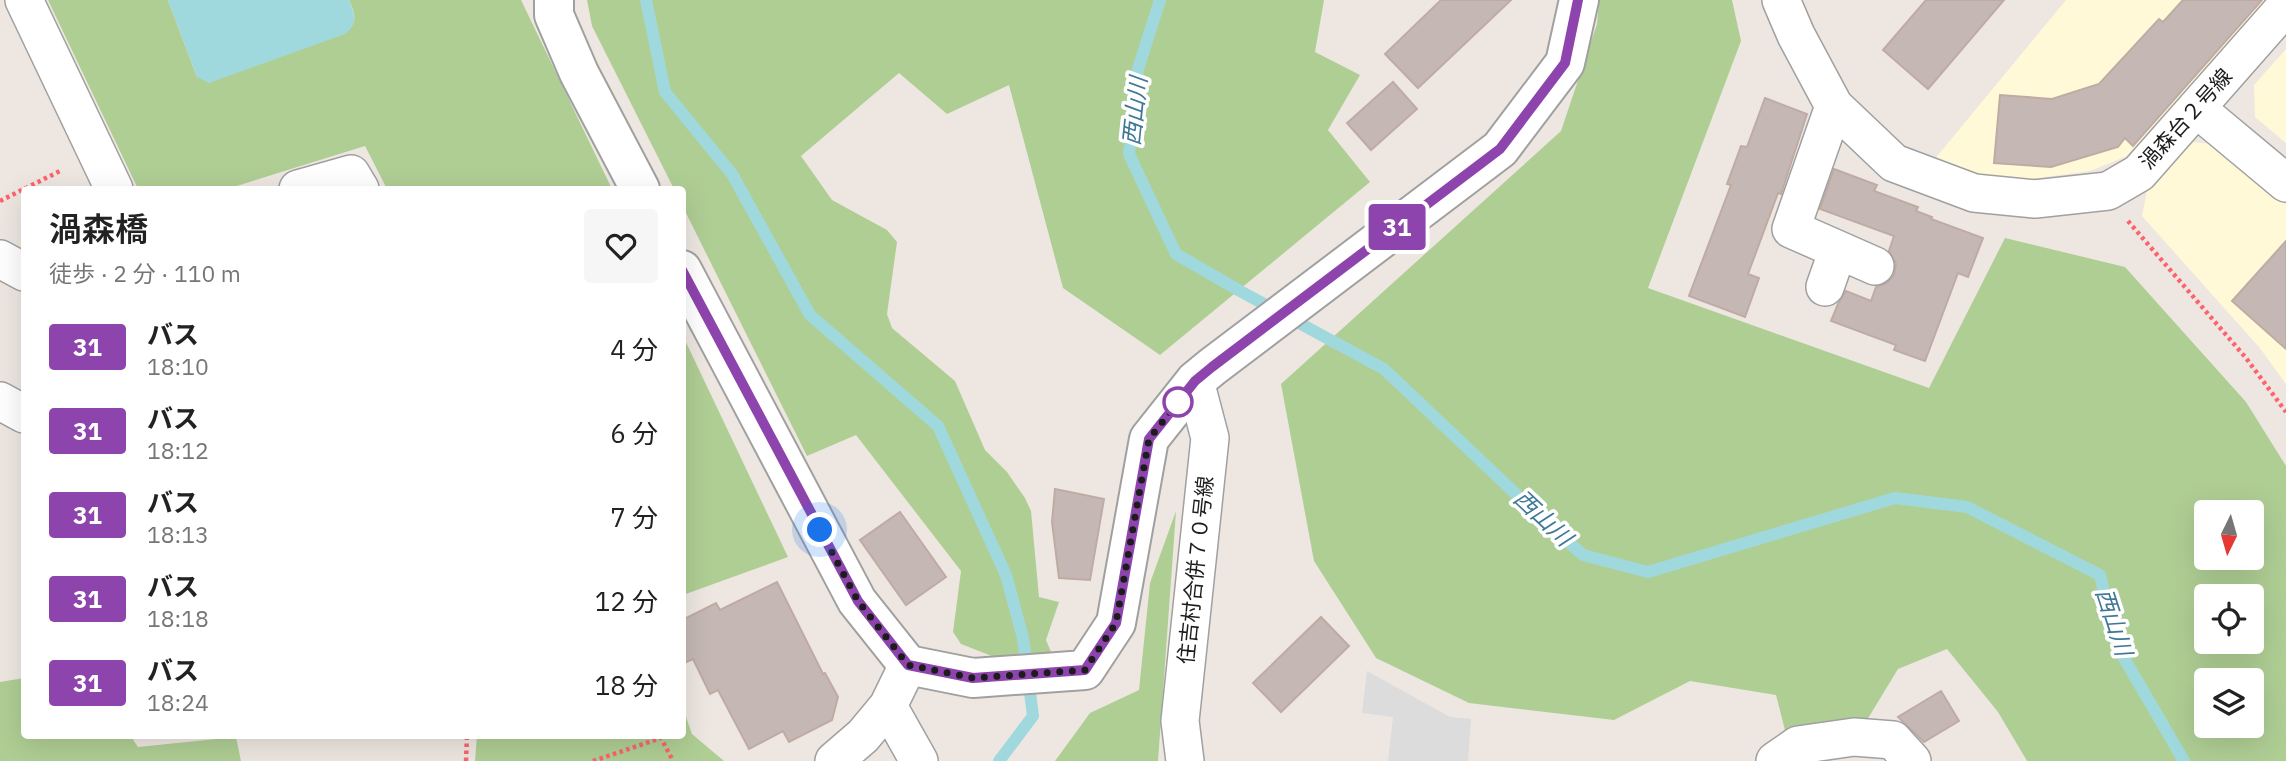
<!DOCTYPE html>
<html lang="ja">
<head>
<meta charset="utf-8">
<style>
	:root { --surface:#fff; --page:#f6f6f6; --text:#222; --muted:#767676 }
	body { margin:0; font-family:"IBM Plex Sans","Noto Sans JP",sans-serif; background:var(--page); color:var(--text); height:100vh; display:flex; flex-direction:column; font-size:26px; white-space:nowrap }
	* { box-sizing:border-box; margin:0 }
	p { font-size:23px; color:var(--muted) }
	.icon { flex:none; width:38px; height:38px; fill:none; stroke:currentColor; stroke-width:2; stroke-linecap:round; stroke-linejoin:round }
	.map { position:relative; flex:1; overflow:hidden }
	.panel { position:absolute; left:21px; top:186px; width:665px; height:553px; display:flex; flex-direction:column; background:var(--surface); border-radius:7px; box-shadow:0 7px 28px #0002 }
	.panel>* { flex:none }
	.badge { padding:0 14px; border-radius:5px; font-size:24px; line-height:46px }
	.needle { width:46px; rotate:185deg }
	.tools { position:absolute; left:2194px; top:500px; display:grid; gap:14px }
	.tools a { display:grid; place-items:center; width:70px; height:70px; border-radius:7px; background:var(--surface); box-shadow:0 7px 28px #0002; font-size:35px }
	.you { position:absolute; width:35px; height:35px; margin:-18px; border:5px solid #fff; border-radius:50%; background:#1a73e8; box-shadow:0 0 0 10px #1a73e833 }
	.map>.badge { position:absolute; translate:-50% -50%; box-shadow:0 0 0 4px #fff }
	.round { display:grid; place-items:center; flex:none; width:74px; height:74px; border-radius:7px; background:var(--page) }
	.head { display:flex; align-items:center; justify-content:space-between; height:119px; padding:0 28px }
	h1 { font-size:33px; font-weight:600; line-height:52px }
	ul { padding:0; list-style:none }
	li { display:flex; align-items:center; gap:21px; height:84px; padding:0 28px }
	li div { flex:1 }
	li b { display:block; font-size:26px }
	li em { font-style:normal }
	li .badge { min-width:77px; font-weight:700; text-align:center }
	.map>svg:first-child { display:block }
</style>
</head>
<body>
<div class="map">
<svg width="2286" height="761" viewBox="0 0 2286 761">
	<rect width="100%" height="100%" fill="#eee7e1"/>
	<!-- education -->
	<path fill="#fff9d8" d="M2066 0H2265L2127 156 2090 171 2031 179 1980 175 1934 160Z
		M2286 49V143L2255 117 2254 85Z
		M2190 142 2216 144 2286 204V384L2259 347 2142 216 2147 191Z"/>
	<!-- forest -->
	<path fill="#afce94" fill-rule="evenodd" d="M48 0H168L197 77 349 30C358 20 354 11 349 0H521L612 189H387L365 146 227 189H138Z
		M587 0H1324L1315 52 1360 75 1328 130 1370 182 1160 355 1063 288 1009 85 947 114 899 73 801 156 832 200 887 230 897 242 887 314 892 328 955 381 985 450 1007 472 1025 498 1031 511 1039 597 1059 602 1046 640 1052 654 1002 660 961 644 953 632 961 571 856 435 807 456 683 207 682 189H674L592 26Z
		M1599 0H1732L1741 41 1648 288 1929 388 2005 238 2125 267 2246 402 2286 466V761H2027L1998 712 1947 649 1898 669 1864 725 1787 738 1776 695 1690 681 1614 720 1469 703 1376 658 1314 561 1281 384 1561 131 1597 24ZM2207 513H2252V558H2207ZM2207 597H2252V642H2207ZM2207 681H2252V726H2207Z
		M683 336 788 557 683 595H682Z
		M1176 511 1158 761H1055L1090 713 1139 690 1150 583Z
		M24 678V735H130L138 747 236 737 241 761H0V682Z
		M683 708 692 734 724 761H475L477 735H682Z"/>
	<!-- parking -->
	<path fill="#dcdcdc" d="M1367 671 1450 717 1471 719 1468 761H1388L1393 717 1362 713Z"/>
	<!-- water -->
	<path fill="#a0d9dd" d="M168 0H349C355 14 358 24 345 34L209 83 197 77Z"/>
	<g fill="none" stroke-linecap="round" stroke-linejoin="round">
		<!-- stream -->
		<path stroke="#a0d9dd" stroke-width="12" d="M646 0 665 92 732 174 810 315 938 426 1006 575 1023 638 1033 716 999 761
			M1160 0 1138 69 1129 154 1176 254 1240 291 1384 369 1537 514 1583 555 1648 572 1895 498 1967 507 2100 575 2117 646 2184 761"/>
	</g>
	<!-- building -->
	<path fill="#c5b8b4" stroke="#bfaba3" stroke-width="2" d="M1441 0H1511L1418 88 1385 54Z
		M1926 0H2004L1928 89 1883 50Z
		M2183 0H2262L2133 146 2125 138 2118 147 2051 167 1994 163 2000 95 2052 99 2099 84 2159 19 2163 22Z
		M1393 82 1417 109 1371 150 1347 123Z
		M1765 98 1807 114 1781 194 1778 193 1748 274 1759 278 1745 317 1689 296 1731 185 1727 184 1741 146 1747 147Z
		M1834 169 1877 185 1874 191 1918 207 1916 211 1932 217 1931 219 1983 238 1968 277 1958 273 1925 361 1894 350 1896 345 1831 321 1838 304 1846 291 1871 301 1876 287 1887 283 1894 275 1896 264 1889 251 1894 236 1820 209Z
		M2286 241V349L2232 301Z
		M1055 489 1104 499 1090 580 1059 578 1052 522Z
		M900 512 946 577 906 605 860 540Z
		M777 582 823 674 825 673 838 697 832 720 789 742 783 731 749 749 718 690 710 694 693 659 682 664V620L716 603 720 610Z
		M1321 617 1349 646 1281 712 1253 683Z
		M1941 691 1959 721 1924 742 1898 717Z"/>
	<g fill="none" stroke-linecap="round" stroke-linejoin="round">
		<!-- minor casing -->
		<g stroke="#a0a0a0" stroke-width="40">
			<path id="minor" d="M24 0 114 189
				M1781 0 1796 35 1834 106 1894 163 1974 193 2035 199 2108 191 2139 173 2286 6
				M1834 106 1791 229 1875 266
				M2196 108 2286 183
				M298 189 351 174 360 189
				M0 259 24 272
				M1825 287 1838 250
				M0 401 24 414
				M888 706 919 761
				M834 761 863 736 888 706 908 665
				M1185 761 1180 721 1210 438 1195 381
				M1775 761 1798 745 1854 737 1893 740 1912 761"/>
		</g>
		<!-- tertiary casing -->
		<g stroke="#a0a0a0" stroke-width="42">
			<path id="tertiary" d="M554 0V15L579 73 640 189
				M682 270 857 601 908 665 973 678 1085 670 1116 623 1149 439 1195 381 1212 367 1500 149 1565 63 1579 0"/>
		</g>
		<!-- path -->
		<path stroke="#fd636c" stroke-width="4.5" stroke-dasharray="3.5 3.5" stroke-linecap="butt" d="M0 201 62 170
			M2128 221 2246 358 2286 412
			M466 761 467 735
			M593 761 661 738 673 761"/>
		<!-- minor -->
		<use href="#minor" stroke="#fff" stroke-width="37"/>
		<!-- tertiary -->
		<use href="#tertiary" stroke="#fff" stroke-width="38"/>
	</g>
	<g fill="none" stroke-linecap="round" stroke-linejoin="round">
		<!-- line casing -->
		<g stroke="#fff" stroke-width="16">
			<path id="line" d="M682 270 858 601 908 665 973 678 1085 670 1116 623 1149 439 1195 381 1212 367 1500 149 1565 63 1578 0"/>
		</g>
		<!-- line -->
		<use href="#line" stroke="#8e44ad" stroke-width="10"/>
		<!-- walk -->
		<path stroke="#1c1c1c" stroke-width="7" stroke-dasharray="0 12.6" d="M820 530 858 601 908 665 973 678 1085 670 1116 623 1149 439 1180 400 1178 402"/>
	</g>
	<!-- markers -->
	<circle fill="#fff" stroke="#8e44ad" stroke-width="3.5" cx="1178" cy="402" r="14"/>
	<g text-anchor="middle" stroke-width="7" stroke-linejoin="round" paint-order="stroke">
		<!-- street labels -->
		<g font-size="21" fill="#1c1c1c" stroke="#fff">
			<text transform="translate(2186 119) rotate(-48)" y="7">渦森台２号線</text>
			<text transform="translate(1196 570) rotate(-84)" y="7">住吉村合併７０号線</text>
		</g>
		<!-- water labels -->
		<g font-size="23" font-style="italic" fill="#3f7896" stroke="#fff">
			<text transform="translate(1135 111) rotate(-84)" y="8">西山川</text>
			<text transform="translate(1543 518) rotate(43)" y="8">西山川</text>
			<text transform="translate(2114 622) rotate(72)" y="8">西山川</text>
		</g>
	</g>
</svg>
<div class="tools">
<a><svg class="needle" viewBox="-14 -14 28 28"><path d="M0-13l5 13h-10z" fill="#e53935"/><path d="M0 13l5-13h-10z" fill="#767676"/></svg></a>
<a><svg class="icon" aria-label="locate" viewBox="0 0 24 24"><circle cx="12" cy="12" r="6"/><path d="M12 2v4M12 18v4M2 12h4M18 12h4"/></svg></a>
<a><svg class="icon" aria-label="layers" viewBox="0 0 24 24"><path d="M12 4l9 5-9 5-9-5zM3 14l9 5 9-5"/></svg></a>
</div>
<div class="you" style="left:820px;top:530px"></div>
<b class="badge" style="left:1397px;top:227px;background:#8e44ad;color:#fff">31</b>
<section class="panel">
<div class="head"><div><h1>渦森橋</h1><p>徒歩 · 2 分 · 110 m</p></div><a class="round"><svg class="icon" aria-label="heart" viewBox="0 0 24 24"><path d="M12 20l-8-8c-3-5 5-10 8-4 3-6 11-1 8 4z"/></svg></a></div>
<ul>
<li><span class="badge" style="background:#8e44ad;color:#fff">31</span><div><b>バス</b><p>18:10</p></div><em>4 分</em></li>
<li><span class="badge" style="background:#8e44ad;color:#fff">31</span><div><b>バス</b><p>18:12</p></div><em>6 分</em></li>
<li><span class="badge" style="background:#8e44ad;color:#fff">31</span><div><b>バス</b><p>18:13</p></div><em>7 分</em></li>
<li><span class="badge" style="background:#8e44ad;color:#fff">31</span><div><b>バス</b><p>18:18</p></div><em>12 分</em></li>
<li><span class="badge" style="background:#8e44ad;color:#fff">31</span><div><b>バス</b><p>18:24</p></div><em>18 分</em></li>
</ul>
</section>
</div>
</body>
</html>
